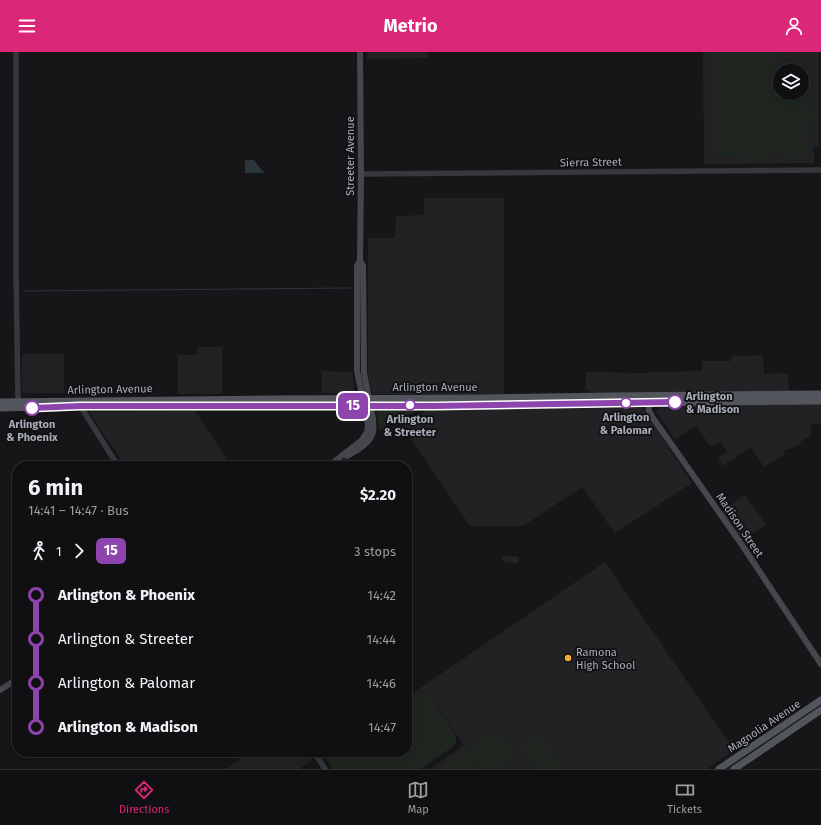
<!DOCTYPE html>
<html lang="en">
<head>
<meta charset="utf-8">
<style>
	:root { --surface:#101012; --page:#1e1e20; --text:#f1f3f6; --muted:#9c9d9f; --line:#303032; --accent:#db2777 }
	body { margin:0; font-family:"Fira Sans",sans-serif; background:var(--page); color:var(--text); height:100vh; display:flex; flex-direction:column; font-size:15px; white-space:nowrap }
	* { box-sizing:border-box; margin:0 }
	p { font-size:13px; color:var(--muted) }
	.icon { flex:none; width:22px; height:22px; fill:none; stroke:currentColor; stroke-width:2; stroke-linecap:round; stroke-linejoin:round }
	.map { position:relative; flex:1; overflow:hidden }
	.panel { position:absolute; left:12px; top:409px; width:400px; height:296px; display:flex; flex-direction:column; background:var(--surface); border-radius:16px; box-shadow:0 2px 10px #0003,0 0 0 1px var(--line) }
	.panel>* { flex:none }
	.badge { padding:0 8px; border-radius:6px; font-size:14px; line-height:26px }
	.tools { position:absolute; left:773px; top:12px; display:grid; gap:8px }
	.tools a { display:grid; place-items:center; width:36px; height:36px; border-radius:50%; background:var(--surface); box-shadow:0 2px 10px #0003,0 0 0 1px var(--line); font-size:20px }
	.map>.badge { position:absolute; translate:-50% -50%; box-shadow:0 0 0 2px #fff }
	.legs { display:flex; align-items:center; gap:6px; height:44px; padding:0 16px; font-size:13px }
	.legs p { margin-inline-start:auto }
	.headline { display:flex; align-items:center; justify-content:space-between; height:68px; padding:0 16px }
	h1 { font-size:22px; font-weight:700; line-height:30px }
	ul { padding:0 16px; list-style:none }
	li { display:flex; align-items:center; gap:14px; height:44px; font-size:15px }
	li i { display:grid; place-items:center; width:6px; height:100%; margin:0 5px; background:currentColor }
	li i::after { content:''; width:10px; height:10px; margin:-5px; border:3px solid; border-radius:50%; background:var(--surface) }
	li p { margin-inline-start:auto }
	li:first-child i { background:linear-gradient(#0000 50%,currentColor 0) }
	li:last-child i { background:linear-gradient(currentColor 50%,#0000 0) }
	header { display:flex; justify-content:space-between; align-items:center; height:52px; padding:0 16px; background:var(--accent); color:#fff; font-size:18px; font-weight:700 }
	.tabs { display:flex; justify-content:space-around; align-items:center; height:56px; border-top:1px solid var(--line); background:var(--surface); font-size:11px; color:var(--muted) }
	.tabs a { display:grid; justify-items:center; gap:2px }
	.tabs .current { color:var(--accent) }
	.map>svg:first-child { display:block }
</style>
</head>
<body>
<header><svg class="icon" aria-label="menu" viewBox="0 0 24 24"><path d="M4 6h16M4 12h16M4 18h16"/></svg>Metrio<svg class="icon" aria-label="person" viewBox="0 0 24 24"><circle cx="12" cy="8" r="4"/><path d="M4 21q1-7 8-7t8 7"/></svg></header>
<div class="map">
<svg width="821" height="717" viewBox="0 0 821 717">
	<rect width="100%" height="100%" fill="#161618"/>
	<!-- built -->
	<path fill="#222225" fill-rule="evenodd" d="M367 0H428V6L367 7Z
		M703 0H819V94H814V111L704 112ZM780 19H802V41H780Z
		M424 146H504V342H373L371 337 368 325V186H395L396 164 424 163Z
		M197 295H222V342H178V303H197Z
		M22 302H64V341H24L22 339Z
		M763 303 764 322 788 321 789 340 596 341 586 338V320L645 321 651 320 702 319V309H731L732 304Z
		M322 319 352 320 354 338 351 341H322Z
		M821 352V372H811V383L800 390 801 392 784 399 785 402 764 415 751 395 723 414 718 406 727 399 720 389 711 395 696 374 674 388 673 384 657 361V360L658 358 662 354Z
		M532 356 534 359 535 356H643L692 431 615 481 582 435 523 474H470L402 374 429 357Z
		M195 359 232 414H125L89 360Z
		M745 443 766 473 742 488 722 459Z
		M605 510 734 698 707 717H430L464 693 426 638 407 651V645Z
		M251 700H307L312 708 299 717H225Z"/>
	<!-- green -->
	<path fill="#1e261f" fill-rule="evenodd" d="M714 0H773V13L775 16 811 17 813 27 809 51 812 56V63L811 72 806 81V92L809 99 808 102 806 106H792L781 102H773L766 105 750 108 737 104 721 103 715 102 714 99ZM780 19H802V41H780Z
		M419 357 405 365 401 362 396 363 384 377H380L379 376 376 358Z
		M503 503 519 505 518 512 502 509Z
		M426 638 456 683V691L454 694 420 717H332L326 707 336 700H407V651Z
		M490 680 499 682 513 703C504 715 496 717 482 714L472 702 469 694Z
		M539 682 561 716 559 717H537L521 694Z
		M466 698 479 717H439Z"/>
	<!-- water -->
	<path fill="#2c353c" d="M245 108H254L260 116 265 121H245Z"/>
	<g fill="none" stroke-linecap="round" stroke-linejoin="round">
		<!-- stream -->
		<path stroke="#2c353c" stroke-width="1" d="M24 239 351 236"/>
		<!-- tertiary -->
		<path stroke="#37383d" stroke-width="5.5" d="M16 0V216L18 350
			M361 122 821 118
			M79 352 118 414
			M314 700 325 717"/>
		<!-- secondary -->
		<path stroke="#45474d" stroke-width="6" d="M647 347 649 359 653 366 742 493 821 612
			M347 404C356 399 371 391 373 380 374 376 373 372 373 367L364 321 363 214 360 208
			M331 412 362 388 367 380 368 372 357 319V214L360 208 361 122 360 0
			M0 638 17 627"/>
		<!-- primary -->
		<path stroke="#53555c" stroke-width="7" d="M0 350 272 347 480 346 613 344 821 342
			M0 356 80 354H435L710 350 821 349
			M719 717 821 648
			M734 717 821 658"/>
	</g>
	<g fill="none" stroke-linecap="round" stroke-linejoin="round">
		<!-- line-1 casing -->
		<g stroke="#fff" stroke-width="9">
			<path id="line-1" d="M32 356 80 354H435L675 350"/>
		</g>
		<!-- line-1 -->
		<use href="#line-1" stroke="#8e44ad" stroke-width="6"/>
	</g>
	<!-- markers -->
	<g fill="#fff" stroke="#8e44ad" stroke-width="2">
		<circle cx="675" cy="350" r="7"/>
		<circle cx="626" cy="351" r="5"/>
		<circle cx="410" cy="353" r="5"/>
		<circle cx="32" cy="356" r="7"/>
	</g>
	<circle fill="#f2b134" stroke="#111113" stroke-width="1.5" cx="568" cy="606" r="4"/>
	<g text-anchor="middle" stroke-width="3.5" stroke-linejoin="round" paint-order="stroke">
		<!-- street labels -->
		<g font-size="11" fill="#a8adb8" stroke="#111113">
			<text transform="translate(350 104) rotate(-90)" y="4">Streeter Avenue</text>
			<text transform="translate(591 110) rotate(-1)" y="4">Sierra Street</text>
			<text x="435" y="339">Arlington Avenue</text>
			<text transform="translate(110 337) rotate(-1)" y="4">Arlington Avenue</text>
			<text transform="translate(740 473) rotate(56)" y="4">Madison Street</text>
			<text transform="translate(764 674) rotate(-34)" y="4">Magnolia Avenue</text>
		</g>
		<!-- stop labels -->
		<g font-size="11" font-weight="bold" fill="#a8adb8" stroke="#111113">
			<text x="686" y="348" text-anchor="start">Arlington<tspan x="686" dy="13">&amp; Madison</tspan></text>
			<text x="626" y="369">Arlington<tspan x="626" dy="13">&amp; Palomar</tspan></text>
			<text x="410" y="371">Arlington<tspan x="410" dy="13">&amp; Streeter</tspan></text>
			<text x="32" y="376">Arlington<tspan x="32" dy="13">&amp; Phoenix</tspan></text>
		</g>
		<!-- poi labels -->
		<g font-size="11" fill="#a8adb8" stroke="#111113" text-anchor="start">
			<text x="576" y="604">Ramona<tspan x="576" dy="13">High School</tspan></text>
		</g>
	</g>
</svg>
<div class="tools">
<a><svg class="icon" aria-label="layers" viewBox="0 0 24 24"><path d="M12 4l9 5-9 5-9-5zM3 14l9 5 9-5"/></svg></a>
</div>
<b class="badge" style="left:353px;top:354px;background:#8e44ad;color:#fff">15</b>
<section class="panel">
<div class="headline"><div><h1>6 min</h1><p>14:41 – 14:47 · Bus</p></div><b>$2.20</b></div>
<div class="legs"><svg class="icon" aria-label="walk" viewBox="0 0 24 24"><circle cx="13" cy="4" r="2"/><path d="M13 8l-2 6 4 7M11 14l-3 7M7 12l3-4h3l4 4"/></svg>1<svg class="icon" aria-label="forward" viewBox="0 0 24 24"><path d="M9 5l7 7-7 7"/></svg><b class="badge" style="background:#8e44ad;color:#fff">15</b><p>3 stops</p></div>
<ul>
<li><i style="color:#8e44ad"></i><b>Arlington &amp; Phoenix</b><p>14:42</p></li>
<li><i style="color:#8e44ad"></i><span>Arlington &amp; Streeter</span><p>14:44</p></li>
<li><i style="color:#8e44ad"></i><span>Arlington &amp; Palomar</span><p>14:46</p></li>
<li><i style="color:#8e44ad"></i><b>Arlington &amp; Madison</b><p>14:47</p></li>
</ul>
</section>
</div>
<nav class="tabs">
<a class="current"><svg class="icon" aria-label="directions" viewBox="0 0 24 24"><path d="M12 3l9 9-9 9-9-9zM9 14v-3h6M13 9l2 2-2 2"/></svg>Directions</a>
<a><svg class="icon" aria-label="map" viewBox="0 0 24 24"><path d="M3 6l6-2 6 2 6-2v14l-6 2-6-2-6 2zM9 4v14M15 6v14"/></svg>Map</a>
<a><svg class="icon" aria-label="tickets" viewBox="0 0 24 24"><path d="M3 7h18v10H3zM15 7v10"/></svg>Tickets</a>
</nav>
</body>
</html>
